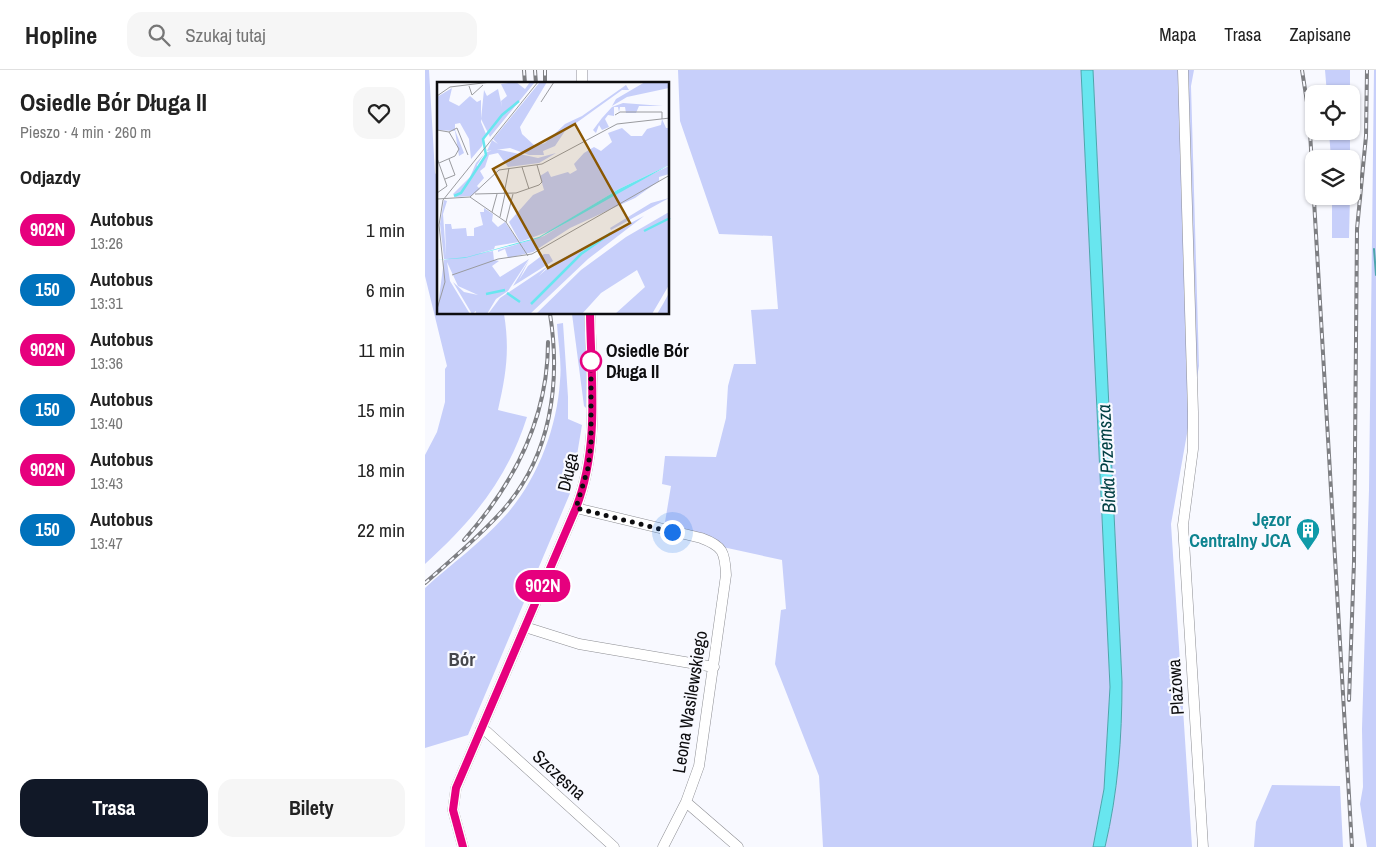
<!DOCTYPE html>
<html lang="pl">
<head>
<meta charset="utf-8">
<style>
	:root { --surface:#fff; --page:#f6f6f6; --text:#222; --muted:#767676; --line:#e0e0e0; --accent:#111827 }
	body { margin:0; font-family:"Archivo Narrow",sans-serif; background:var(--page); color:var(--text); height:100vh; display:flex; flex-direction:column; font-size:19px; white-space:nowrap }
	* { box-sizing:border-box; margin:0 }
	p { font-size:16px; color:var(--muted) }
	.icon { flex:none; width:28px; height:28px; fill:none; stroke:currentColor; stroke-width:2; stroke-linecap:round; stroke-linejoin:round }
	.map { position:relative; flex:1; overflow:hidden }
	.drawer { display:flex; flex-direction:column; background:var(--surface); width:425px }
	.drawer>* { flex:none }
	.badge { padding:0 10px; border-radius:16px; font-size:18px; line-height:32px }
	.tools { position:absolute; left:880px; top:15px; display:grid; gap:10px }
	.tools a { display:grid; place-items:center; width:55px; height:55px; border-radius:10px; background:var(--surface); box-shadow:0 1px 4px #0004; font-size:25px }
	.you { position:absolute; width:25px; height:25px; margin:-12px; border:4px solid #fff; border-radius:50%; background:#1a73e8; box-shadow:0 0 0 8px #1a73e833 }
	.map>.badge { position:absolute; translate:-50% -50%; box-shadow:0 0 0 2px #fff }
	h2 { padding:0 20px; font-size:19px; line-height:45px }
	.round { display:grid; place-items:center; flex:none; width:52px; height:52px; border-radius:15px; background:var(--page) }
	.overview { display:flex; align-items:center; justify-content:space-between; height:85px; padding:0 20px }
	h1 { font-size:24px; font-weight:700; line-height:38px }
	.button { display:flex; gap:10px; margin-top:auto; padding:10px 20px }
	.button a { flex:1; height:58px; border-radius:15px; background:var(--accent); color:#fff; font-size:20px; font-weight:700; line-height:58px; text-align:center }
	.button a+a { background:var(--page); color:var(--text) }
	ul { padding:0; list-style:none }
	li { display:flex; align-items:center; gap:15px; height:60px; padding:0 20px }
	li div { flex:1 }
	li b { display:block; font-size:19px }
	li em { font-style:normal }
	li .badge { min-width:55px; font-weight:700; text-align:center }
	header { display:flex; align-items:center; gap:30px; box-sizing:border-box; height:70px; padding:0 25px; background:var(--surface); border-bottom:1px solid var(--line) }
	header strong { font-size:24px }
	nav { display:flex; gap:28px; margin-inline-start:auto; font-size:18px }
	.search { width:350px; height:45px; background:var(--page); display:flex; align-items:center; gap:12px; box-sizing:border-box; padding:0 18px; border-radius:15px; color:var(--muted); font-size:19px }
	main { display:flex; flex:1; min-height:0 }
	.map>svg:first-child { display:block }
</style>
</head>
<body>
<header>
<strong>Hopline</strong>
<div class="search"><svg class="icon" aria-label="search" viewBox="0 0 24 24"><circle cx="10" cy="10" r="6"/><path d="M15 15l6 6"/></svg>Szukaj tutaj</div>
<nav><a>Mapa</a><a>Trasa</a><a>Zapisane</a></nav>
</header>
<main>
<section class="drawer">
<div class="overview"><div><h1>Osiedle Bór Długa II</h1><p>Pieszo · 4 min · 260 m</p></div><a class="round"><svg class="icon" aria-label="heart" viewBox="0 0 24 24"><path d="M12 20l-8-8c-3-5 5-10 8-4 3-6 11-1 8 4z"/></svg></a></div>
<h2>Odjazdy</h2>
<ul>
<li><span class="badge" style="background:#e6007e;color:#fff">902N</span><div><b>Autobus</b><p>13:26</p></div><em>1 min</em></li>
<li><span class="badge" style="background:#0072bc;color:#fff">150</span><div><b>Autobus</b><p>13:31</p></div><em>6 min</em></li>
<li><span class="badge" style="background:#e6007e;color:#fff">902N</span><div><b>Autobus</b><p>13:36</p></div><em>11 min</em></li>
<li><span class="badge" style="background:#0072bc;color:#fff">150</span><div><b>Autobus</b><p>13:40</p></div><em>15 min</em></li>
<li><span class="badge" style="background:#e6007e;color:#fff">902N</span><div><b>Autobus</b><p>13:43</p></div><em>18 min</em></li>
<li><span class="badge" style="background:#0072bc;color:#fff">150</span><div><b>Autobus</b><p>13:47</p></div><em>22 min</em></li>
</ul>
<div class="button"><a>Trasa</a><a>Bilety</a></div>
</section>
<div class="map">
<svg width="951" height="777" viewBox="0 0 951 777">
	<rect width="100%" height="100%" fill="#f8f9ff"/>
	<!-- green -->
	<path fill="#c7cffa" d="M0 0H4L10 103 14 108V244H79C85 280 81 305 73 340L102 347C82 410 48 450 0 494V385L12 362 20 332V299L22 296 0 206Z
		M253 0H656L685 617 679 719 668 777H398L394 706 350 594 356 540 361 539 357 490 238 464 246 416 237 414 240 386 291 387 301 348 303 316 309 294H331L326 240 353 239 347 166 294 164 255 51Z
		M668 0H769L766 16 774 296 746 454 767 777H680C693 722 697 668 697 612Z
		M900 0H925V24H902Z
		M949 0H951V777H942L935 734 938 717 937 659 944 420Z
		M904 61H925V89H906Z
		M907 126H925L924 168H907Z
		M147 244H161V338L159 336Z
		M138 253 143 327V349L157 355 146 421 43 665 0 678V518C26 494 56 473 80 446 112 411 132 358 135 311 137 292 133 273 132 254Z
		M847 715 915 716 918 777H829L831 752Z"/>
	<!-- water -->
	<path fill="#68e6ef" stroke="#4da5ac" d="M656 0H668L697 612C697 668 693 722 680 777H668L679 719 685 617Z"/>
	<g fill="none" stroke-linecap="round" stroke-linejoin="round">
		<!-- stream -->
		<path stroke="#4da5ac" stroke-width="2" d="M949 179 951 205"/>
		<!-- minor casing -->
		<g stroke="#8d8e93" stroke-width="11">
			<path id="minor" d="M157 0V14
				M758 0 768 342V379L758 455 778 777
				M151 438 276 468C298 476 300 482 301 505L274 696 261 732 238 777
				M100 557 154 574 289 597
				M56 659 62 662 189 777
				M261 732 313 777
				M38 777 28 740 31 718 151 438C175 377 166 308 165 244"/>
		</g>
		<!-- minor -->
		<use href="#minor" stroke="#fff" stroke-width="10"/>
		<!-- rail casing -->
		<g stroke="#7d7e82" stroke-width="4">
			<path id="rail" d="M99 0 100 14
				M110 0 111 14
				M120 0V14
				M877 0 884 45 927 777
				M39 470C89 414 123 348 123 272
				M0 513C26 490 54 467 78 440 126 386 136 313 125 244
				M924 630 929 492 932 159 941 66 942 0"/>
		</g>
		<!-- rail -->
		<use href="#rail" stroke="#f8f9ff" stroke-width="2" stroke-dasharray="5.5" stroke-linecap="butt"/>
	</g>
	<g fill="none" stroke-linecap="round" stroke-linejoin="round">
		<!-- line casing -->
		<g stroke="#fff" stroke-width="11">
			<path id="line" d="M38 777 28 740 31 718 151 438C175 377 166 308 165 244"/>
		</g>
		<!-- line -->
		<use href="#line" stroke="#e6007e" stroke-width="8"/>
		<!-- walk -->
		<path stroke="#0d0d0f" stroke-width="5" stroke-dasharray="0 9" d="M166 291V374L163 398 151 438 247 462"/>
	</g>
	<!-- icons -->
	<defs>
		<g id="building-pin" transform="scale(1.25)"><path d="M0 17L-7.5 6A9.5 9.5 0 1 1 7.5 6Z" fill="#0f9aa8" stroke="#f8f9ff"/><path d="M-4-6H4V6H1V3H-1V6H-4ZM-2.5-4.3h1.7v1.8h-1.7ZM.8-4.3h1.7v1.8H.8ZM-2.5-1h1.7V.8h-1.7ZM.8-1h1.7V.8H.8Z" fill="#fff"/></g>
	</defs>
	<g fill-rule="evenodd">
		<use href="#building-pin" x="883" y="460"/>
	</g>
	<!-- markers -->
	<circle fill="#fff" stroke="#e6007e" stroke-width="2.5" cx="166" cy="291" r="10"/>
	<g text-anchor="middle" stroke-width="4.5" stroke-linejoin="round" paint-order="stroke">
		<!-- stop labels -->
		<g font-size="18" font-weight="bold" fill="#0d0d0f" stroke="#f8f9ff" text-anchor="start">
			<text x="181" y="287">Osiedle Bór<tspan x="181" dy="21">Długa II</tspan></text>
		</g>
		<!-- street labels -->
		<g font-size="18" fill="#0d0d0f" stroke="#f8f9ff">
			<text transform="translate(143 402) rotate(-77)" y="6">Długa</text>
			<text transform="translate(751 617) rotate(-94)" y="6">Plażowa</text>
			<text transform="translate(265 632) rotate(-81)" y="6">Leona Wasilewskiego</text>
			<text transform="translate(134 705) rotate(42)" y="6">Szczęsna</text>
		</g>
		<!-- culture labels -->
		<g font-size="18" font-weight="bold" fill="#0d838f" stroke="#f8f9ff" text-anchor="end">
			<text x="866" y="456">Jęzor<tspan x="866" dy="21">Centralny JCA</tspan></text>
		</g>
		<!-- water labels -->
		<g font-size="19" font-style="italic" fill="#024044" stroke="#f8f9ff">
			<text transform="translate(681 389) rotate(-93)" y="7">Biała Przemsza</text>
		</g>
		<!-- neighbourhood labels -->
		<g font-size="19" font-weight="bold" fill="#46474c" stroke="#f8f9ff">
			<text x="37" y="596">Bór</text>
		</g>
	</g>
	<!-- overview -->
	<g transform="translate(12 12)">
		<rect width="232" height="232" fill="#f8f9ff"/>
		<path d="M79 0 88 7 93 0H98L53 55 44 37 47 8 50 14 61 7 65 25 64 19 70 14 64 2ZM103 0H110L83 45 85 52 98 64 108 61 128 42 145 34 189 3 192 8H185L128 49 118 64 106 69 107 73H92L73 66 50 69 55 58 61 62 56 57ZM208 0H232V6L190 15 175 24 179 17ZM15 6 12 19 22 24 33 14 40 20 44 18V40L49 52 45 64 34 77 32 57 23 41 18 42V48L27 71 22 74 18 49 0 48V15ZM186 21 226 24H202L199 31H189L188 25H183L182 30 181 25H177V34L171 33 168 37 172 45 165 48 162 43 159 51 156 48 165 36 175 25ZM225 37 229 46H232V83L182 107 113 149 83 160 72 140 96 113 107 108 103 94 111 89 114 95 131 90 133 92 140 88 137 82 147 71 157 65 164 69 175 60 171 51 185 46 194 54H205L210 47 224 43ZM59 67 101 76 119 71 102 81 71 85 61 71 52 73 48 85 43 89 47 96 40 104 43 107 34 114 19 115 16 112 33 95 39 81 48 71 40 83V87L50 70ZM232 84V92L222 95V99L198 116 133 146 96 170 71 176 68 167 61 170V168L107 154 182 108ZM232 116 174 148 173 146 214 121ZM7 118 10 119 6 132 9 174 8 142H14L15 147 29 146 30 154H37V146L46 143 43 130H47V126L56 132 55 139 61 145 68 140 82 160 58 164 57 167 30 175 7 177 3 142ZM232 130V203L215 232H178L208 205 200 188 164 211 145 232H99L144 188 189 155ZM207 134 151 177 93 232H51L63 216 111 184 102 194 115 182ZM56 169 57 178 62 179 55 184 63 195 92 177 71 209 59 217 50 232H39V229L35 232 16 200 27 210 41 213 21 204 10 180 13 199 33 232 0 231 7 178ZM107 172H112L116 179 76 204 92 178 82 198 91 184ZM232 211V232H220L226 222Z" fill="#c7cffa"/>
		<path d="M232 83 102 156 28 176 0 178 30 175 102 155 182 107Z" fill="#68e6ef"/>
		<path fill="none" stroke="#68e6ef" stroke-width="2.5" d="M17 114 24 111 49 73 46 57 65 33 82 19M207 149 233 136M70 211 83 220M49 212 68 208M94 222 144 172 174 151"/>
		<path fill="none" stroke="#9a9b9f" stroke-width="1" d="M32 4 35 13 46 3M0 14 13 5 54 0M104 20 117 0M178 33 183 30H225V37M0 48 12 50 22 67 18 74 2 81M12 50 20 46 31 73M0 76 10 104 0 111M85 85 92 107M8 97 18 93 12 77M38 112 79 111 102 103 105 100 100 83M67 112 72 86M33 115 69 140 91 174M0 117 33 115 62 88 105 82 180 42 233 36M55 130 60 112M63 135 68 112M69 140 76 112M15 193 61 177 95 172 233 93M0 227 8 200 2 143 6 118 101 0"/>
		<path fill="#8a5702" fill-opacity="0.15" stroke="#8a5702" stroke-width="2.5" d="M138 42 193 141 111 186 56 87Z"/>
		<rect width="232" height="232" fill="none" stroke="#0d0d0f" stroke-width="2.5"/>
	</g>
</svg>
<div class="tools">
<a><svg class="icon" aria-label="locate" viewBox="0 0 24 24"><circle cx="12" cy="12" r="6"/><path d="M12 2v4M12 18v4M2 12h4M18 12h4"/></svg></a>
<a><svg class="icon" aria-label="layers" viewBox="0 0 24 24"><path d="M12 4l9 5-9 5-9-5zM3 14l9 5 9-5"/></svg></a>
</div>
<div class="you" style="left:247px;top:462px"></div>
<b class="badge" style="left:118px;top:516px;background:#e6007e;color:#fff">902N</b>
</div>
</main>
</body>
</html>
